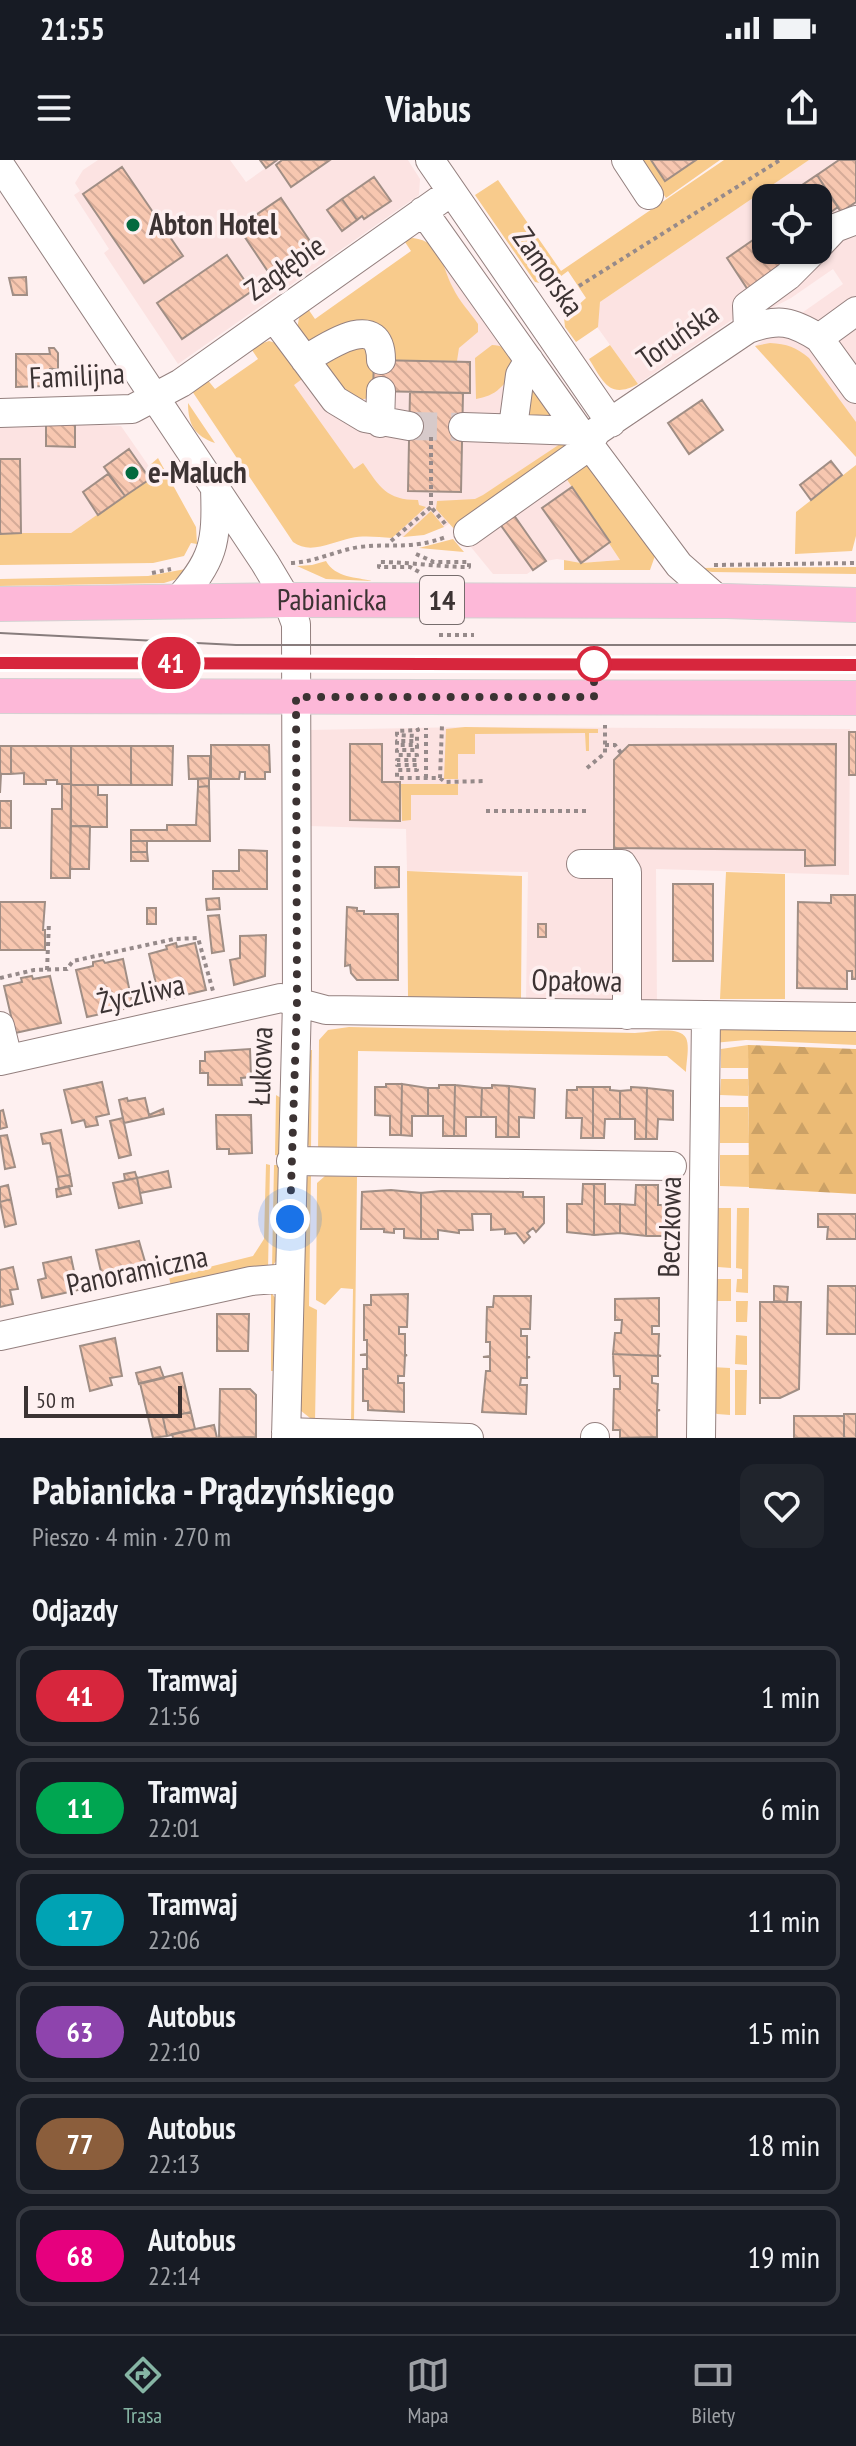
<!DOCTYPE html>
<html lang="pl">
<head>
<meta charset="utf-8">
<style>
	:root { --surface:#171b24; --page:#20242c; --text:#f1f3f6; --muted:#9ea1a6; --line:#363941; --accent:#86b5a4 }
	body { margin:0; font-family:"PT Sans Narrow",sans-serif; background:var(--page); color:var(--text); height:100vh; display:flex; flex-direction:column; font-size:30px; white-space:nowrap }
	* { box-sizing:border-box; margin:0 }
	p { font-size:26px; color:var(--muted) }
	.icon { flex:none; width:44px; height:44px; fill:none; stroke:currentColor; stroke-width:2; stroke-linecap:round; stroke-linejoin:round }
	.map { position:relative; height:1278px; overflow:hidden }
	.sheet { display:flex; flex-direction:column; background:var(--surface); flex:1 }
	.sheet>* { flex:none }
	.badge { padding:0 16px; border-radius:26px; font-size:28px; line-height:52px }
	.tools { position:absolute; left:752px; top:24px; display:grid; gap:16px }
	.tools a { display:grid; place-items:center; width:80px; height:80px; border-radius:16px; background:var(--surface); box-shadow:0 2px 6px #0004; font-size:40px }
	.scale { position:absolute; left:24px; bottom:20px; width:158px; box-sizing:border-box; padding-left:8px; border:4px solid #3c3333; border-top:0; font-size:22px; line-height:28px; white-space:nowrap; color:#3c3333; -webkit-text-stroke:6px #fef0f0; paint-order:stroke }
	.you { position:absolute; width:40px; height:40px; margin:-20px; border:6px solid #fff; border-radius:50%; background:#1a73e8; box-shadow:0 0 0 12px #1a73e833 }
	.map>.badge { position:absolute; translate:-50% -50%; box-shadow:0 0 0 4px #fff }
	h2 { padding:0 32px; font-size:30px; line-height:72px }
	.round { display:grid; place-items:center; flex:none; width:84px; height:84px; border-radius:16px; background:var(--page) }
	.headline { display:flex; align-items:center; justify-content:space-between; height:136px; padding:0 32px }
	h1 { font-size:38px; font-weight:600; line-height:60px }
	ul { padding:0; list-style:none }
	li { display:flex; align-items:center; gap:24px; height:100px; margin:0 16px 12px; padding:0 16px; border:4px solid var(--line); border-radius:16px }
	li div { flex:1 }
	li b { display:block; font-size:30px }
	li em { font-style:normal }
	li .badge { min-width:88px; font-weight:700; text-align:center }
	.status { display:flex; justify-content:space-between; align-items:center; height:56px; padding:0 40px; background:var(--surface); direction:ltr }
	.status svg { height:22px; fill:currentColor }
	header { display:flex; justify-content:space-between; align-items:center; height:104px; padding:0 32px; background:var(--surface); font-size:36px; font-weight:600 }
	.tab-bar { display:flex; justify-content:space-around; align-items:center; height:112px; border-top:2px solid var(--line); background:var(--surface); font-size:22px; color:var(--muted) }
	.tab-bar a { display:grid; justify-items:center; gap:4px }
	.tab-bar .active { color:var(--accent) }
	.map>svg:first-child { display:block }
</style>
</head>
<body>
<div class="status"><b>21:55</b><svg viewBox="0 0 49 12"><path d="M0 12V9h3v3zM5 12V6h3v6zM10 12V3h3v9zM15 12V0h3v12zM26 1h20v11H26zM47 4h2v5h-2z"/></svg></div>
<header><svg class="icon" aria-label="menu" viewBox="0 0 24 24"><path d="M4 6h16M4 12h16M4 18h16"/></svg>Viabus<svg class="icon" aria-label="share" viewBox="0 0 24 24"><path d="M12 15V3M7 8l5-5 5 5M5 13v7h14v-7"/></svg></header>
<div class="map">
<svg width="856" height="1278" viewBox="0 0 856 1278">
	<defs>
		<pattern id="forest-firs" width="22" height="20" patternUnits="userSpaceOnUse" patternTransform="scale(2)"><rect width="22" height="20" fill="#ecbb75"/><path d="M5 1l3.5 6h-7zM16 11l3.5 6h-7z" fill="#cba166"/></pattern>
		<pattern id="building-back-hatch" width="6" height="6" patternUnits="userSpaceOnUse" patternTransform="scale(2)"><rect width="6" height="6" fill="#f7c7b0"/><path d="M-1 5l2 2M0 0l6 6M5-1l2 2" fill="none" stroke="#d5ab98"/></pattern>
	</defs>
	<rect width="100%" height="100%" fill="#fef0f0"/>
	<!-- built -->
	<path fill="#fce3e2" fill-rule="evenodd" d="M98 0H230L246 22 277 0H408L420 19 419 35 178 204 104 93 109 89 74 35 80 31 75 23 83 10Z
		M809 0H856V297L755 186 843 124 833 109 791 138 772 148 739 155 638 224 595 164 600 142ZM766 38H818V90H766Z
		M448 66 585 266 568 288 444 367 403 377 397 372 266 195Z
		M75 264 121 266 155 315 71 373H0V266Z
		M564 315 620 400 581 403 557 399 546 401 527 414H493L466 381Z
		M465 567 850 569 849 715 656 709 657 848 589 845 526 839 528 712 407 711 406 669 309 666 310 570Z"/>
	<!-- grass -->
	<path fill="#f8cb8c" d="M640 0H651L666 21 696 0H720L666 38Z
		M724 0H809L600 142 598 167 576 182 565 167 564 158 586 138 568 111 549 125 535 122 475 35 498 20 561 111Z
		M413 78C443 82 441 106 453 128 459 141 470 152 478 164V172L459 188 457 201 390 200 391 176 386 171H346L309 182 297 169 299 158 306 146 315 159 411 91 403 79Z
		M269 181 276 183 306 216 294 225 354 309 363 303C380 327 386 340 418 340L419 345 426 347 392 378C378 377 364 375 351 378 332 382 310 395 293 382L192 231 206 218 215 229 258 199 250 187Z
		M363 182C373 198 379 219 370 238L357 240 340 234 325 205 326 198Z
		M770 183C787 184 796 187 809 198L856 262V297L755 186Z
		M492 185C519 185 516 214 500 228 493 235 485 237 476 239L475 198Z
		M610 185 638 224C609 240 603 221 589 199Z
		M529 222 557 261 529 255Z
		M188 243 215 283C195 276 188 265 188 243Z
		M560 284H566L568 288 456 371 436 349 437 341 475 339 483 335Z
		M158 298 196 367 197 384 191 383 184 396 153 403 0 405V373H71L154 315 150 305Z
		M589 303 656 393 650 410H564V400L581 403 620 400 564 315Z
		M856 305V376L852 391 795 394 796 352Z
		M431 351 444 367 424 375 403 377Z
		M453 379 464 392 419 388Z
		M326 401C335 418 357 417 372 421L326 419 297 406 312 405Z
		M856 407V414L712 412 694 408Z
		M191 408 177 419 164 423 0 426V419L148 416Z
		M465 567 598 569V573H589V591H586L585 573 475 574V594H458V619H444L446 569Z
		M401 624H458V635H411V660L402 661Z
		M407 711 522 716 521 839 408 837Z
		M726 712 785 714V839H720Z
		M856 864V885L746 880 713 883 720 866Z
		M349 867 635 873C646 873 679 865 686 878 690 886 686 903 686 912L667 896 358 891 357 994H318L319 880 328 870Z
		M748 885V908H721V889Z
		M311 890H312L311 990C296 968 307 915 311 890Z
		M721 919H748V936L720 935Z
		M276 935 281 938V996L275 995Z
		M720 947H748L749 983H720Z
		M720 995H749V1027L720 1026Z
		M266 1004 270 1005 268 1110 171 1127 169 1117 253 1096 264 1079Z
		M274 1005H280L278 1098 272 1107Z
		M311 1014 309 1146 317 1150 315 1262 300 1250 303 1021Z
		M325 1016 357 1017 354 1263H351L353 1129 341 1128 325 1145 316 1140 317 1023Z
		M718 1048H731V1108L718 1107 711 1103 712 1053Z
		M737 1048H749L748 1133 736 1132 737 1119H742V1109L736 1108Z
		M717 1119H731V1141H711V1124Z
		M271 1132 276 1139 278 1211H271Z
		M736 1141H748L747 1162H736Z
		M736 1175 747 1176V1205L735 1204Z
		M711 1207 730 1208V1255L717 1254 710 1249Z
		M735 1210H747L746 1255H735Z"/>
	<!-- forest -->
	<path fill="url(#forest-firs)" d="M748 885 856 889V1034L749 1028Z"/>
	<!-- building -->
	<path fill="url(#building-back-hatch)" stroke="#a08e85" stroke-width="2" d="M260 0H277L266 8Z
		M282 0H330L291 27 276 5Z
		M651 0H696L665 21Z
		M839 0H856V42L841 52 817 15Z
		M122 7 183 96 144 123 83 34Z
		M817 15 838 47 818 61V38H783Z
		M374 17 391 41 364 59 362 56 357 60 342 39Z
		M281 38 316 90 273 119 238 67Z
		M342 39 357 60 342 71 327 50Z
		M766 49V69L757 56Z
		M766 71V90H784L793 104 750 133 727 98Z
		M227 95 252 131 182 179 157 143Z
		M26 117 27 135H13L9 118Z
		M49 188H54L58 193V209H50V221L45 226 16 227V194H50Z
		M374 200 470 202V233L373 231Z
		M410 232 463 233 461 332 408 331Z
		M702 240 723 270 689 294 668 263Z
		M46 264H75V287L46 286Z
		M129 289 150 319 125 336 104 307Z
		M0 299H20L21 373 0 374Z
		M831 301 842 315 811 340 800 325Z
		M108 314 125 336 98 355 83 332Z
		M572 327 610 382 581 403 542 348Z
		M511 351 546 401 533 410 497 360Z
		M849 572H856V615H849Z
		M350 584H382V622H400V661L350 660Z
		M836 584 835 705 805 706V690L614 688V600L629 585Z
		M211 585H269L270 612H265V619H245V612H240L239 619H211Z
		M0 586H11V614H1L0 633Z
		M11 586H71V624H57V620H46V624H24V613L11 614Z
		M71 586H131V625H71Z
		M131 586H173L172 625H131Z
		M188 596H210V618L189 619Z
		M209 618V626L198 627V619Z
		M62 624H71L70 718H51L52 649H62Z
		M71 625H98V635H107V667L71 666Z
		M209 626 210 681H131V670H167V665H196L198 627Z
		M0 641H11V668H0Z
		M71 666H90L89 709H70Z
		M131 681H147V692H131Z
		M239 690 267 691V729H213V711H239Z
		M131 692H147L148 701H131Z
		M375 707H399V727L375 728Z
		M673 724H713V801H673Z
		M831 735H855L856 819H852V811H847V829L797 828 798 742 831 743Z
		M219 738 220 749 207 750 206 739Z
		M0 742H45L43 770H45V790H0Z
		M347 747 357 748V751H364V754H398V820H357L351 813 350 805 345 806Z
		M147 748H156V764H147Z
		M219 755 224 791 212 793 208 756Z
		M538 764H546V777H538Z
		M266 775 265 816 234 825 230 800 240 798V776Z
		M176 783 177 787 195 783 206 830 160 841 149 794 167 789 166 786Z
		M123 799 133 847 87 857 76 810 93 806V802L103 800 105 803Z
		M32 816 33 819 50 816 61 863 15 873 4 826 22 822 21 818Z
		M250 889 251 917 241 918 242 925H208V913H200V901H205V892Z
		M102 922 109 954 96 957 98 965 86 967 84 960 72 963 64 930Z
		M386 924H402L401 975H390V956L375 955V927H386Z
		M402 924 428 928V956H412V976L401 975Z
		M439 925H455L454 976H443V956H428V928H439Z
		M455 925 482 928 481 957H466V976H454Z
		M492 925 509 926 508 977H496V957H481L482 928H492Z
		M509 926 535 929 534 958 519 957V977H508Z
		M577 927H593V978H581L582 958H566L567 930H577Z
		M593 927H610V930L620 931V959H605L604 978H593Z
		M631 927 647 928 646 979H635V959H620V931L631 930Z
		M647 928 673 931V960L658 959 657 979H646Z
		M127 938 128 941 145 938 149 955 163 949 164 954 124 963 119 940Z
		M3 950 7 967 0 969V951Z
		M216 955H251L252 993 229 994V989H217Z
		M123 958 131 995 119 998 110 961Z
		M61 970 70 1015 57 1017 50 983 43 984 41 974Z
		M7 975 15 1007 5 1009 0 976Z
		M168 1011 171 1027 140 1033 137 1018Z
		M135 1012 137 1018 125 1020 124 1014Z
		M70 1015 72 1026 59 1029 57 1017Z
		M137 1018 142 1043 119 1048 113 1023Z
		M583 1024H594V1075L567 1072V1044H582Z
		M594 1024H605V1044H620V1073L594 1075Z
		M8 1025 11 1039 0 1042V1027Z
		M636 1025H646V1076L620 1073V1044L635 1045Z
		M646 1025H658V1045H674L673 1073H663V1076H646Z
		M69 1026 71 1034 57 1037 56 1029Z
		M391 1030 421 1033V1079L404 1078V1069H394V1073L384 1072V1069H361L362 1032Z
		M442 1031 523 1032V1037H544V1063L536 1072 533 1068 527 1073 530 1077 524 1083 516 1073 505 1074V1069L491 1070V1054H472L473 1070H459V1073L438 1070V1079H421V1033Z
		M11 1039 16 1064 5 1067 0 1042Z
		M818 1054H856V1079H827L828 1067H818Z
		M139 1081 148 1112 141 1114 142 1116 104 1125 96 1090Z
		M71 1097 78 1130 42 1138 38 1120 46 1118 43 1103Z
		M13 1107 18 1129 10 1130 13 1144 0 1147V1110Z
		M774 1126 788 1127 787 1142 774 1141Z
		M828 1126H856V1174H827Z
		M408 1134 407 1167H399V1174H405V1195H407L405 1196 404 1216H398V1223H404V1252L368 1250V1241H363V1209H367V1195H360L367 1194V1180H364V1145H371V1135Z
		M494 1136H531L530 1169H521V1176H527V1197H530L527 1198V1218H521L520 1225H527L526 1254 482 1252 486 1211H490V1197H483L490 1196V1182H486L487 1147H493Z
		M659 1138V1166H652V1174H659L658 1195 661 1196 613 1194 615 1173H621L622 1160H615V1139Z
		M760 1142H801L799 1229 780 1238H760V1244Z
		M217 1154H249L248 1191H217Z
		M115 1178 122 1216 110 1218 112 1225 90 1231 80 1186Z
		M613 1194 661 1196H658V1216H652V1223L658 1224 657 1250H660L657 1251V1277L620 1278V1270H613L614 1229H620V1216H614Z
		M160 1207 164 1218 139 1224 136 1213Z
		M182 1213 191 1252 163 1258 167 1276 153 1278 140 1223Z
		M220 1229H250L256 1235V1277L219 1278Z
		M191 1252 195 1269 167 1276 163 1258Z
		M844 1254H856V1278H844Z
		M794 1256H844V1278H794Z
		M214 1265 217 1278H173L172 1274Z"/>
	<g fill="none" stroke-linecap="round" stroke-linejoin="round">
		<!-- minor-tunnel -->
		<path stroke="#d7caca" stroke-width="28" stroke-dasharray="28 14" stroke-linecap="butt" d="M409 266 463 267"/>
		<!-- minor casing -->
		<g stroke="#94807f" stroke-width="30">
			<path id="minor" d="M430 0 611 263
				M626 0 649 35
				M0 5 265 403 287 440 296 464 297 841 286 1278
				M423 51 579 271 679 405 720 441
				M818 86 835 68 856 60
				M274 158 335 240 365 258 409 266
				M748 169 747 146 788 116 814 90
				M819 178 856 229
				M305 200C326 187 381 149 381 200
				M0 253 132 249 181 223 451 32
				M380 263 381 231
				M463 267 579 271
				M513 267 520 215 529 200
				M468 372 585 289 597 271 748 169C779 158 792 161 819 178L856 151
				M176 442C214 400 217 384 215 328
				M581 704H622L627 712V855
				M0 866 8 899
				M0 901 281 838 326 850 856 857
				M291 1001 672 1006
				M0 1176 251 1121 289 1118
				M286 1272 469 1278
				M595 1278V1277
				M701 1278 706 856"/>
		</g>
		<!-- major casing -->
		<g stroke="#d4d2d2" stroke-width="36">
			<g id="major">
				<path id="s1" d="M0 444 287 440 727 441 856 445"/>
				<path d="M0 536 856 538"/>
			</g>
		</g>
		<!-- path -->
		<path stroke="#968a8a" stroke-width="4" stroke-dasharray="4 4" stroke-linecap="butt" d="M579 126 780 0
			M431 277V347L447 366
			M391 381 431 347
			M416 394 434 402H469V407C438 407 410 402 379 402V407H410L421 413
			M291 403C315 402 335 391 359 387 393 383 410 390 446 377
			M714 405 856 403
			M152 413 171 409
			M439 475H474
			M417 568 418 570 397 571V575L417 576V581H397V585H417V590H397V595H417V600H397V605H417V610H397V618H440L442 565
			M605 585H615L621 593
			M587 608 605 593V565
			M426 618V568
			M440 618 445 622 486 621
			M486 651H587
			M47 810 49 762
			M0 818 34 810 67 809 73 801 174 779 198 778 213 831"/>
		<!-- minor -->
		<use href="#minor" stroke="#fff" stroke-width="28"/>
		<!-- major -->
		<use href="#major" stroke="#fdb8d8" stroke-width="34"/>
		<!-- tram -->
		<path stroke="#877c7c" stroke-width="2" d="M0 473 236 485H856
			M0 503 856 505"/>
	</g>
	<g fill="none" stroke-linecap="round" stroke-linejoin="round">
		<!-- line casing -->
		<g stroke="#fff" stroke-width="18">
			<path id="line" d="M0 503 856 505"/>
		</g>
		<!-- line -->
		<use href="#line" stroke="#d7263d" stroke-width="12"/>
		<!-- walk -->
		<path stroke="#3c3333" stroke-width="8" stroke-dasharray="0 14.4" d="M290 1059 297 841 296 537H594V504"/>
	</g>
	<!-- markers -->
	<g fill="#036a3f" stroke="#fef0f0" stroke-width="3">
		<circle cx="133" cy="65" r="8"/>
		<circle cx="132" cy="313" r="8"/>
	</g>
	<circle fill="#fff" stroke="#d7263d" stroke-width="4" cx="594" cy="504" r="16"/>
	<g text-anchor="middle" stroke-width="7" stroke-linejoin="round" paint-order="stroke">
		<!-- shield labels -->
		<rect fill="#fef0f0" stroke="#766c6c" stroke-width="2" x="420" y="416" width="44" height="48" rx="6"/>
		<g font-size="28" font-weight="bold" fill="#3c3333">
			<text x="442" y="450">14</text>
		</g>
		<!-- poi labels -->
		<g font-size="30" font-weight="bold" fill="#3c3333" stroke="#fef0f0" text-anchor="start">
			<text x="149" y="75">Abton Hotel</text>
			<text x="148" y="323">e-Maluch</text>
		</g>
		<!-- street labels -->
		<g font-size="30" fill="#3c3333" stroke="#fef0f0">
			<text transform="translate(285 108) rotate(-35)" y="10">Zagłębie</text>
			<text transform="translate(548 112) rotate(55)" y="10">Zamorska</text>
			<text transform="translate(678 176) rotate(-35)" y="10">Toruńska</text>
			<text transform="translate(77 216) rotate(-3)" y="10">Familijna</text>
			<text dy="10" stroke="none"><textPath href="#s1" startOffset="332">Pabianicka</textPath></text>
			<text transform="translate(577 821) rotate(1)" y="10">Opałowa</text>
			<text transform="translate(141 834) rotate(-13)" y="10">Życzliwa</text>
			<text transform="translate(261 906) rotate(-88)" y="10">Łukowa</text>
			<text transform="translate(670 1067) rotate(-89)" y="10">Beczkowa</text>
			<text transform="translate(137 1111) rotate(-12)" y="10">Panoramiczna</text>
		</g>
	</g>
</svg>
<div class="tools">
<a><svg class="icon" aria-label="locate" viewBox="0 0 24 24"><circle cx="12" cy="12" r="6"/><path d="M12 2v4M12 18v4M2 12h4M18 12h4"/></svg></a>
</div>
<div class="scale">50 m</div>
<div class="you" style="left:290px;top:1059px"></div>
<b class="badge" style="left:171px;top:503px;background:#d7263d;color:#fff">41</b>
</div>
<section class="sheet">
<div class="headline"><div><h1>Pabianicka - Prądzyńskiego</h1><p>Pieszo · 4 min · 270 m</p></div><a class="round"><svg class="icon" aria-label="heart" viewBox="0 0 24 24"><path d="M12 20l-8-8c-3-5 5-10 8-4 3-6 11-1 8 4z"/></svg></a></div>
<h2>Odjazdy</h2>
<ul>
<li><span class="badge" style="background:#d7263d;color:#fff">41</span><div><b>Tramwaj</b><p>21:56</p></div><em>1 min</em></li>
<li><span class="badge" style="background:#00a651;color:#fff">11</span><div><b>Tramwaj</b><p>22:01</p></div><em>6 min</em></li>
<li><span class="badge" style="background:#00a3b4;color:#fff">17</span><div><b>Tramwaj</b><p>22:06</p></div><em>11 min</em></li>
<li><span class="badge" style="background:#8e44ad;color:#fff">63</span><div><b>Autobus</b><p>22:10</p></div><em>15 min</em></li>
<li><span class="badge" style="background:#8b5e3c;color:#fff">77</span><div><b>Autobus</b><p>22:13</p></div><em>18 min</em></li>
<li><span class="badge" style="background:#e6007e;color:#fff">68</span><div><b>Autobus</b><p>22:14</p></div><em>19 min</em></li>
</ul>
</section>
<nav class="tab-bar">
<a class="active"><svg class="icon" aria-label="directions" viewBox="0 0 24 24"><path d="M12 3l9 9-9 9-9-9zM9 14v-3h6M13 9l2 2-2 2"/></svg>Trasa</a>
<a><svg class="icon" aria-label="map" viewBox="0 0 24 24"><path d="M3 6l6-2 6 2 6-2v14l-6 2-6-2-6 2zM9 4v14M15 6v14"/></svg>Mapa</a>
<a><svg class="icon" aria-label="tickets" viewBox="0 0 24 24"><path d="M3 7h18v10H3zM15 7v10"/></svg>Bilety</a>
</nav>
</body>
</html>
